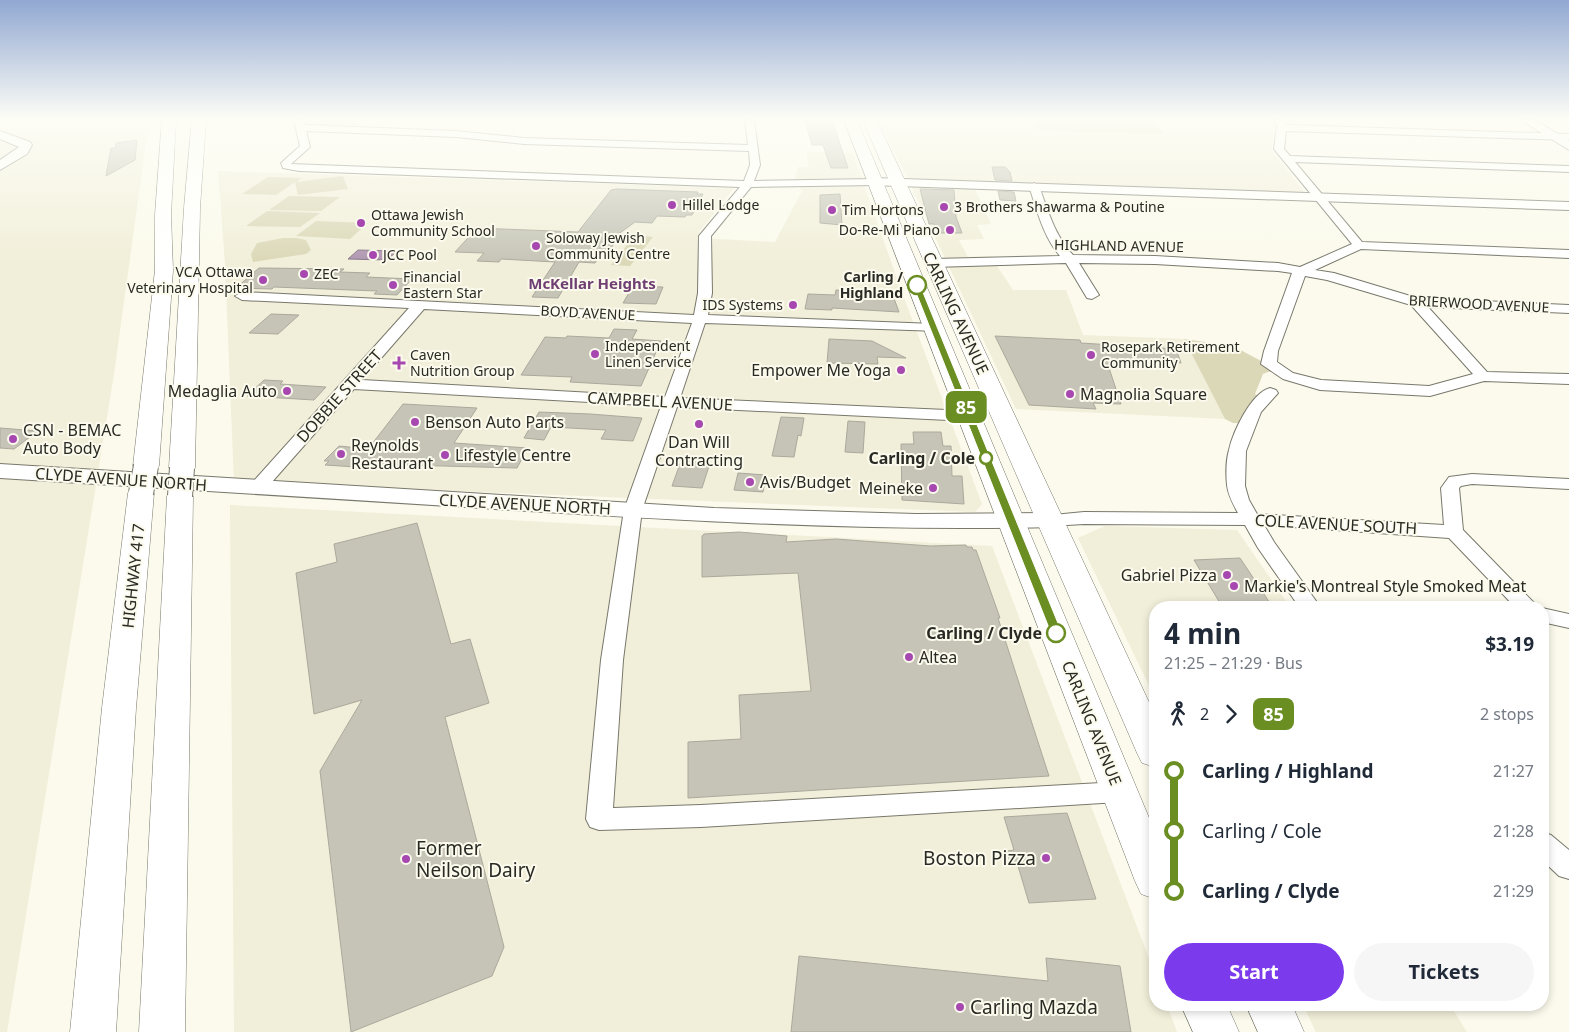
<!DOCTYPE html>
<html lang="en">
<head>
<meta charset="utf-8">
<style>
	:root { --surface:#fff; --page:#f6f6f7; --text:#1f2937; --muted:#747a83; --accent:#7c3aed }
	body { margin:0; font-family:"Noto Sans",sans-serif; background:var(--page); color:var(--text); height:100vh; display:flex; flex-direction:column; font-size:19px; white-space:nowrap }
	* { box-sizing:border-box; margin:0 }
	p { font-size:16px; color:var(--muted) }
	.icon { flex:none; width:28px; height:28px; fill:none; stroke:currentColor; stroke-width:2; stroke-linecap:round; stroke-linejoin:round }
	.map { position:relative; flex:1; overflow:hidden }
	.panel { position:absolute; left:1149px; top:601px; width:400px; height:410px; display:flex; flex-direction:column; background:var(--surface); border-radius:20px; box-shadow:0 2px 8px #0003 }
	.panel>* { flex:none }
	.badge { padding:0 10px; border-radius:8px; font-size:18px; line-height:32px }
	.map>.badge { position:absolute; translate:-50% -50%; box-shadow:0 0 0 2px #fff }
	.legs { display:flex; align-items:center; gap:8px; height:55px; padding:0 15px; font-size:16px }
	.legs p { margin-inline-start:auto }
	.head { display:flex; align-items:center; justify-content:space-between; height:85px; padding:0 15px }
	h1 { font-size:28px; font-weight:700; line-height:38px }
	.action { display:flex; gap:10px; margin-top:auto; padding:10px 15px }
	.action a { flex:1; height:58px; border-radius:30px; background:var(--accent); color:#fff; font-size:20px; font-weight:700; line-height:58px; text-align:center }
	.action a+a { background:var(--page); color:var(--text) }
	ul { padding:0 15px; list-style:none }
	li { display:flex; align-items:center; gap:18px; height:60px; font-size:19px }
	li i { display:grid; place-items:center; width:8px; height:100%; margin:0 6px; background:currentColor }
	li i::after { content:''; width:12px; height:12px; margin:-6px; border:4px solid; border-radius:50%; background:var(--surface) }
	li p { margin-inline-start:auto }
	li:first-child i { background:linear-gradient(#0000 50%,currentColor 0) }
	li:last-child i { background:linear-gradient(currentColor 50%,#0000 0) }
	.map>svg:first-child { display:block }
</style>
</head>
<body>
<div class="map">
<svg width="1569" height="1032" viewBox="0 0 1569 1032">
	<rect width="100%" height="100%" fill="#fbfaec"/>
	<!-- built -->
	<path fill="#f1efd9" d="M0 120H140L148 128 114 374 7 1032H0Z
		M877 120H1271L1275 125 1271 149 1306 194 908 178Z
		M806 152 853 153 901 290 982 504 975 512 234 482 225 264 218 171 734 188 699 232V238L775 242 802 191 795 179 798 167H809Z
		M911 186 974 187 991 224 977 225 984 239 959 240 968 257 993 256 997 266 1013 290H1066L1083 335 1184 339 1225 419 1016 409Z
		M230 505 992 546 1155 974V1005H1167L1177 1032H234Z
		M1105 526 1237 530 1290 607 1155 608V698L1078 538Z
		M1303 1005H1450L1467 1032H1316Z"/>
	<!-- green -->
	<path fill="#dbd8b7" d="M304 120H366L353 128 306 126Z
		M1034 120H1155L1164 134 1037 130Z
		M343 176 348 189 298 195 295 182 276 195 242 194 268 177 301 178 297 182Z
		M289 196 340 197 321 211 269 210Z
		M267 211 320 213 300 227 246 226Z
		M316 221 368 223 350 239 296 236Z
		M635 235 653 237 630 266 611 265Z
		M283 238H296L306 240 311 250 306 254 253 262 251 254 257 243Z
		M1184 339 1233 346 1276 369 1263 374 1255 394 1264 400 1248 423H1233L1225 419Z"/>
	<!-- water -->
	<path fill="#af96b1" stroke="#877687" d="M358 250 397 251 387 260 348 259Z"/>
	<!-- building -->
	<path fill="#c5c4b6" stroke="#aba99c" d="M805 120H832L848 168H831L823 145H812Z
		M137 140 135 160 106 176 111 148H115L116 143Z
		M992 167H1005L1010 172 1012 181 995 180Z
		M617 189 698 192 697 194H703L692 215H686L685 217 657 216 652 223 635 222 613 238 616 240 608 253H601L595 263 579 262 558 298 532 297 555 262 501 259 499 262 477 261 484 253 455 252 477 228 578 232 611 190Z
		M920 189 954 190 956 217 962 233H938L934 224H929Z
		M998 191 1014 192 1016 201 1000 200Z
		M840 194 842 225 820 223V195Z
		M259 268 344 269 340 272 370 273 366 277 412 279 397 295 374 294 377 291 274 287 272 289 236 288Z
		M633 286 663 287 656 304 623 303Z
		M836 290 892 293 899 312 832 308V310L805 309 808 294 835 295Z
		M271 314 299 315 278 334 249 333Z
		M614 329 637 330 632 339 661 341 641 386 570 382 572 377 521 375 545 337 566 338 567 336 609 338Z
		M995 336 1080 340 1081 343 1176 349 1181 363 1156 361 1159 368 1108 365 1121 404 1093 403 1096 409 1029 405Z
		M829 339 872 341 906 358 877 357 878 364 827 363Z
		M264 380 283 381 280 384 326 387 314 400 247 396Z
		M403 404 477 408 454 443 528 448 517 468 406 465 402 470 325 465 329 461H324L339 446 368 449Z
		M539 412 590 414 642 418 633 441 601 439 606 430 551 427 544 440 524 438Z
		M781 417 804 418 801 436 798 435 794 457 772 456Z
		M848 421 865 422 863 453 845 452Z
		M0 428 38 431 14 449 0 448Z
		M913 432H941L943 446H951L952 476H962L964 504 902 500 901 444H914Z
		M681 461 710 463 702 488 672 486Z
		M738 473 766 475 763 492 734 490Z
		M417 523 451 644 470 639 489 703 445 717 504 947 492 976 351 1032 320 771 362 700 314 714 296 573 337 562 334 544Z
		M739 532 787 536 786 542 836 539 930 546 966 545 967 547H972L973 550H976L1000 618H998L1049 776 688 798V742L741 739 739 695 811 691 798 573 702 577V536L704 534Z
		M1240 558 1264 594 1273 608H1223L1194 560Z
		M1067 813 1096 899 1029 903 1018 866H1011L1007 851 1014 850 1004 817Z
		M799 956 1048 981 1046 958 1120 966 1131 1032H791Z"/>
	<g fill="none" stroke-linecap="round" stroke-linejoin="round">
		<!-- minor casing -->
		<g stroke="#79786c" stroke-width="2">
			<path id="minor" d="M294 120H303L305 125 456 131 524 138 748 145 745 120H754L760 165 754 181 875 179 880 182 875 185 751 187 711 236 712 293 708 315 934 324 939 325 941 328 939 331 705 323 680 398 969 411 975 413 977 416 975 419 969 421 677 407 642 510 623 660 613 808 701 805 1119 782 1128 785 1132 792 1128 799 1119 802 701 827 599 830 590 827 586 819 601 660 624 510 661 406 354 389 264 491 258 492 252 491 249 487 252 483 409 308 242 300 235 296 242 292 694 315 698 293 699 236 740 187 299 171 283 168 281 163 300 146ZM306 131 456 137 524 144 749 151 750 165 744 181 291 164 310 147ZM424 309 692 323 665 397 362 380Z
				M1274 120H1283L1287 125 1569 134V140L1286 131 1284 149 1290 156 1569 166V172L1295 162 1362 242 1569 250V258L1361 249 1315 270 1334 273 1417 298 1569 305V313L1428 307 1487 372 1569 374V384L1484 381 1430 396 1320 390 1283 379 1261 364 1264 351 1292 273 1278 271 1155 264 1079 263 1099 295 1092 299 1087 298 1066 263 933 267 927 263 933 259 1060 256C1043 236 1037 210 1029 186L1034 183 1039 186C1048 211 1055 236 1073 255L1155 256 1278 263 1300 267 1352 244 1274 149 1277 125ZM1305 276 1327 280 1411 305 1473 374 1429 386 1321 380 1293 373 1277 362 1278 351Z
				M1270 388 1276 390 1278 393 1261 412 1246 451 1245 486 1249 500 1257 514 1444 525 1441 488 1449 477 1472 474 1569 479V489L1472 484 1461 486 1459 488 1463 530 1539 608H1516L1449 538 1264 525 1274 542 1321 608H1300L1258 548 1245 525 1084 524 1050 526 1043 524 1041 520 1043 516 1084 512 1238 513C1233 504 1228 495 1227 485 1226 475 1226 460 1229 450 1233 432 1251 393 1270 388Z
				M1542 608 1569 614V628L1542 622Z
				M1542 832 1551 835 1569 850V879L1559 876 1542 860Z"/>
		</g>
		<!-- tertiary casing -->
		<g stroke="#79786c" stroke-width="2">
			<path id="tertiary" d="M1521 120H1535L1569 141V150Z
				M0 131 30 142 32 145 27 154 0 170V160L19 147 0 139Z
				M875 178 1569 202V210L870 185 868 182Z
				M0 464 714 508 916 514 1050 513 1058 515 1062 520 1058 525 1050 527C854 532 659 519 464 507 309 497 155 488 0 478Z"/>
		</g>
		<!-- primary casing -->
		<g stroke="#79786c" stroke-width="1">
			<path id="primary" d="M844 120H857L1155 832V899L1141 894 1135 881Z
				M866 120H874L878 123 1155 715V767L1142 763 1137 753 864 123Z
				M1181 1005H1227L1239 1032H1193Z
				M1246 1005H1292L1304 1032H1258Z"/>
		</g>
		<!-- motorway casing -->
		<g stroke="#79786c" stroke-width="1">
			<path id="motorway" d="M162 120H176L171 215 173 270 159 466 155 471 146 474 137 471 133 466 155 270V215Z
				M192 120H206L200 208 195 468 191 473 182 476 173 473 169 468 184 208Z
				M141 485 150 487 154 493 136 708 116 1032H70L102 708 128 493 132 487Z
				M180 488 189 490 193 496 185 1032H139L167 496 171 490Z"/>
		</g>
		<!-- minor -->
		<use href="#minor" fill="#fff" fill-rule="evenodd"/>
		<!-- tertiary -->
		<use href="#tertiary" fill="#fff" fill-rule="evenodd"/>
		<!-- primary -->
		<use href="#primary" fill="#fff" fill-rule="evenodd"/>
		<!-- motorway -->
		<use href="#motorway" fill="#fff" fill-rule="evenodd"/>
		<!-- motorway-bridge casing -->
		<g stroke="#79786c" stroke-width="26" stroke-linecap="butt">
			<path id="motorway-bridge" d="M141 493 146 466
				M180 496 182 468"/>
		</g>
		<!-- motorway-bridge -->
		<use href="#motorway-bridge" stroke="#fff" stroke-width="24"/>
	</g>
	<!-- sky -->
	<linearGradient id="sky" x2="0" y2="1"><stop stop-color="#91a8d2"/><stop offset="0.45" stop-color="#fdfdf6"/><stop offset="1" stop-color="#fdfdf6" stop-opacity="0"/></linearGradient>
	<rect width="1569" height="264" fill="url(#sky)"/>
	<!-- line-1 -->
	<path fill="#6b8e23" stroke="#fff" d="M917 283 920 285 1062 633 1060 636H1052L1051 633 913 285Z"/>
	<!-- markers -->
	<g fill="#a748b1" stroke="#fbfaec" stroke-width="2">
		<circle cx="672" cy="205" r="5"/>
		<circle cx="944" cy="207" r="5"/>
		<circle cx="832" cy="210" r="5"/>
		<circle cx="361" cy="223" r="5"/>
		<circle cx="950" cy="230" r="5"/>
		<circle cx="536" cy="246" r="5"/>
		<circle cx="373" cy="255" r="5"/>
		<circle cx="304" cy="274" r="5"/>
		<circle cx="263" cy="280" r="5"/>
		<circle cx="393" cy="285" r="5"/>
		<circle cx="793" cy="305" r="5"/>
		<circle cx="595" cy="354" r="5"/>
		<circle cx="1091" cy="355" r="5"/>
		<path d="M396.5 355.5h5v5h5v5h-5v5h-5v-5h-5v-5h5z"/>
		<circle cx="901" cy="370" r="5"/>
		<circle cx="287" cy="391" r="5"/>
		<circle cx="1070" cy="394" r="5"/>
		<circle cx="415" cy="422" r="5"/>
		<circle cx="699" cy="424" r="5"/>
		<circle cx="13" cy="439" r="5"/>
		<circle cx="341" cy="454" r="5"/>
		<circle cx="445" cy="455" r="5"/>
		<circle cx="750" cy="482" r="5"/>
		<circle cx="933" cy="488" r="5"/>
		<circle cx="1227" cy="575" r="5"/>
		<circle cx="1234" cy="586" r="5"/>
		<circle cx="909" cy="657" r="5"/>
		<circle cx="1046" cy="858" r="5"/>
		<circle cx="406" cy="859" r="5"/>
		<circle cx="960" cy="1007" r="5"/>
	</g>
	<g fill="#fff" stroke="#6b8e23" stroke-width="2.5">
		<circle cx="917" cy="285" r="9"/>
		<circle cx="986" cy="458" r="6"/>
		<circle cx="1056" cy="633" r="9"/>
	</g>
	<g text-anchor="middle" stroke-width="4" stroke-linejoin="round" paint-order="stroke">
		<!-- far-poi labels -->
		<g font-size="14" fill="#2a2a25" stroke="#fbfaec" text-anchor="start">
			<text x="682" y="210">Hillel Lodge</text>
			<text x="954" y="212">3 Brothers Shawarma &amp; Poutine</text>
			<text x="842" y="215">Tim Hortons</text>
			<text x="371" y="220">Ottawa Jewish<tspan x="371" dy="16">Community School</tspan></text>
			<text x="940" y="235" text-anchor="end">Do-Re-Mi Piano</text>
			<text x="546" y="243">Soloway Jewish<tspan x="546" dy="16">Community Centre</tspan></text>
			<text x="383" y="260">JCC Pool</text>
			<text x="253" y="277" text-anchor="end">VCA Ottawa<tspan x="253" dy="16">Veterinary Hospital</tspan></text>
			<text x="314" y="279">ZEC</text>
			<text x="403" y="282">Financial<tspan x="403" dy="16">Eastern Star</tspan></text>
			<text x="783" y="310" text-anchor="end">IDS Systems</text>
			<text x="605" y="351">Independent<tspan x="605" dy="16">Linen Service</tspan></text>
			<text x="1101" y="352">Rosepark Retirement<tspan x="1101" dy="16">Community</tspan></text>
			<text x="410" y="360">Caven<tspan x="410" dy="16">Nutrition Group</tspan></text>
		</g>
		<!-- far-street labels -->
		<g font-size="14" fill="#2a2a25" stroke="#fbfaec">
			<text transform="translate(1119 246) rotate(1)" y="5">HIGHLAND AVENUE</text>
			<text transform="translate(1479 304) rotate(3)" y="5">BRIERWOOD AVENUE</text>
			<text transform="translate(588 313) rotate(3)" y="5">BOYD AVENUE</text>
		</g>
		<!-- far-stop labels -->
		<g font-size="14" font-weight="bold" fill="#2a2a25" stroke="#fbfaec" text-anchor="end">
			<text x="903" y="282">Carling /<tspan x="903" dy="16">Highland</tspan></text>
		</g>
		<!-- far-neighbourhood labels -->
		<g font-size="15" font-weight="bold" fill="#6f3f73" stroke="#fbfaec">
			<text x="592" y="289">McKellar Heights</text>
		</g>
		<!-- street labels -->
		<g font-size="16" fill="#2a2a25" stroke="#fbfaec">
			<text transform="translate(956 313) rotate(65)" y="6">CARLING AVENUE</text>
			<text transform="translate(339 396) rotate(-48)" y="6">DOBBIE STREET</text>
			<text transform="translate(660 401) rotate(3)" y="6">CAMPBELL AVENUE</text>
			<text transform="translate(121 479) rotate(4)" y="6">CLYDE AVENUE NORTH</text>
			<text transform="translate(525 504) rotate(3)" y="6">CLYDE AVENUE NORTH</text>
			<text transform="translate(1336 524) rotate(3)" y="6">COLE AVENUE SOUTH</text>
			<text transform="translate(133 576) rotate(-84)" y="6">HIGHWAY 417</text>
			<text transform="translate(1092 723) rotate(68)" y="6">CARLING AVENUE</text>
		</g>
		<!-- poi labels -->
		<g font-size="16" fill="#2a2a25" stroke="#fbfaec" text-anchor="start">
			<text x="891" y="376" text-anchor="end">Empower Me Yoga</text>
			<text x="277" y="397" text-anchor="end">Medaglia Auto</text>
			<text x="1080" y="400">Magnolia Square</text>
			<text x="425" y="428">Benson Auto Parts</text>
			<text x="23" y="436">CSN - BEMAC<tspan x="23" dy="18">Auto Body</tspan></text>
			<text x="699" y="448" text-anchor="middle">Dan Will<tspan x="699" dy="18">Contracting</tspan></text>
			<text x="351" y="451">Reynolds<tspan x="351" dy="18">Restaurant</tspan></text>
			<text x="455" y="461">Lifestyle Centre</text>
			<text x="760" y="488">Avis/Budget</text>
			<text x="923" y="494" text-anchor="end">Meineke</text>
			<text x="1217" y="581" text-anchor="end">Gabriel Pizza</text>
			<text x="1244" y="592">Markie's Montreal Style Smoked Meat</text>
			<text x="919" y="663">Altea</text>
		</g>
		<!-- stop labels -->
		<g font-size="16" font-weight="bold" fill="#2a2a25" stroke="#fbfaec" text-anchor="end">
			<text x="975" y="464">Carling / Cole</text>
			<text x="1042" y="639">Carling / Clyde</text>
		</g>
		<!-- near-poi labels -->
		<g font-size="19" fill="#2a2a25" stroke="#fbfaec" text-anchor="start">
			<text x="416" y="855">Former<tspan x="416" dy="22">Neilson Dairy</tspan></text>
			<text x="1036" y="865" text-anchor="end">Boston Pizza</text>
			<text x="970" y="1014">Carling Mazda</text>
		</g>
	</g>
</svg>
<b class="badge" style="left:966px;top:407px;background:#6b8e23;color:#fff">85</b>
<section class="panel">
<div class="head"><div><h1>4 min</h1><p>21:25 – 21:29 · Bus</p></div><b>$3.19</b></div>
<div class="legs"><svg class="icon" aria-label="walk" viewBox="0 0 24 24"><circle cx="13" cy="4" r="2"/><path d="M13 8l-2 6 4 7M11 14l-3 7M7 12l3-4h3l4 4"/></svg>2<svg class="icon" aria-label="forward" viewBox="0 0 24 24"><path d="M9 5l7 7-7 7"/></svg><b class="badge" style="background:#6b8e23;color:#fff">85</b><p>2 stops</p></div>
<ul>
<li><i style="color:#6b8e23"></i><b>Carling / Highland</b><p>21:27</p></li>
<li><i style="color:#6b8e23"></i><span>Carling / Cole</span><p>21:28</p></li>
<li><i style="color:#6b8e23"></i><b>Carling / Clyde</b><p>21:29</p></li>
</ul>
<div class="action"><a>Start</a><a>Tickets</a></div>
</section>
</div>
</body>
</html>
